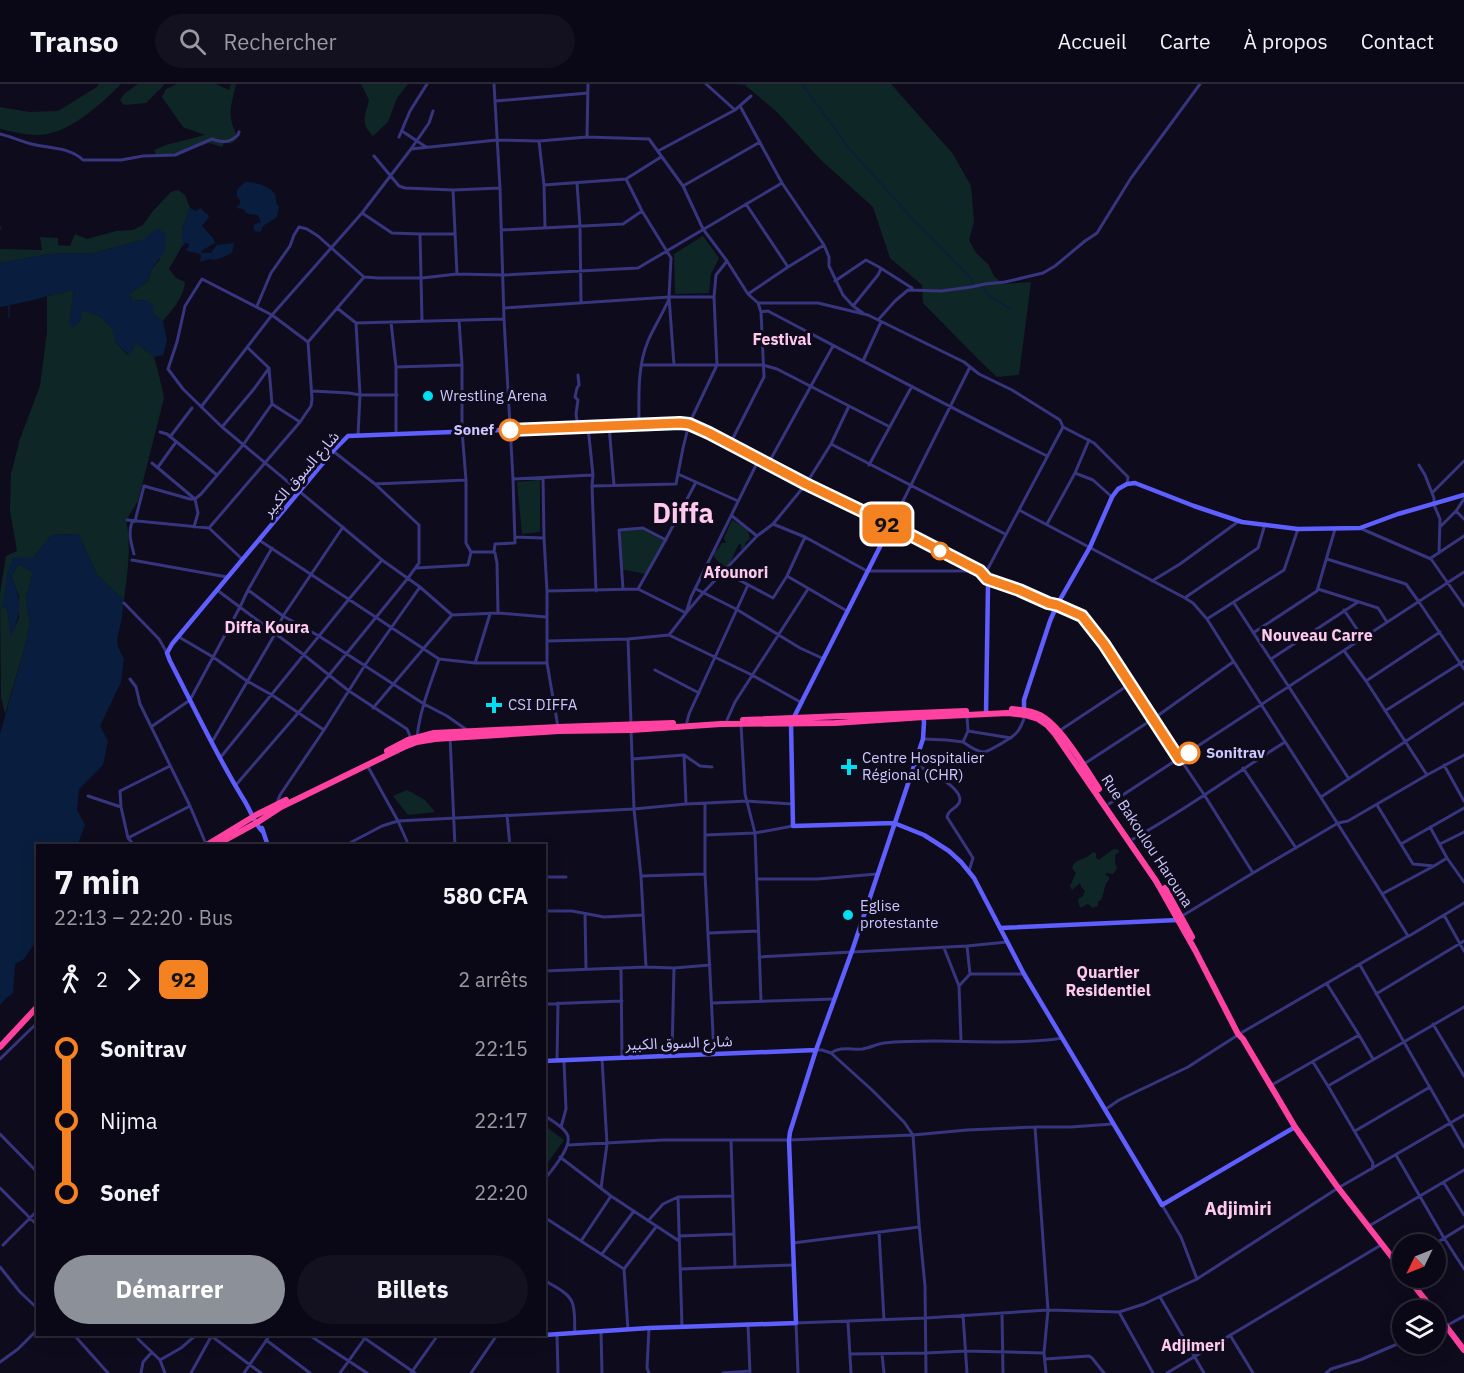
<!DOCTYPE html>
<html lang="fr">
<head>
<meta charset="utf-8">
<style>
	:root { --surface:#0a0816; --page:#13111f; --text:#f1f3f6; --muted:#999aa1; --line:#2a2935; --accent:#8c9099 }
	body { margin:0; font-family:"IBM Plex Sans","Noto Sans Arabic",sans-serif; background:var(--page); color:var(--text); height:100vh; display:flex; flex-direction:column; font-size:22px; white-space:nowrap }
	* { box-sizing:border-box; margin:0 }
	p { font-size:20px; color:var(--muted) }
	.icon { flex:none; width:33px; height:33px; fill:none; stroke:currentColor; stroke-width:2; stroke-linecap:round; stroke-linejoin:round }
	.map { position:relative; flex:1; overflow:hidden }
	.drawer { position:absolute; left:36px; top:760px; width:510px; height:492px; display:flex; flex-direction:column; background:var(--surface); border-radius:0px; box-shadow:0 3px 15px #0003,0 0 0 2px var(--line) }
	.drawer>* { flex:none }
	.badge { padding:0 12px; border-radius:9px; font-size:21px; line-height:39px }
	.needle { width:39px; rotate:227deg }
	.controls { position:absolute; left:1392px; top:1150px; display:grid; gap:12px }
	.controls a { display:grid; place-items:center; width:54px; height:54px; border-radius:50%; background:var(--surface); box-shadow:0 3px 15px #0003,0 0 0 2px var(--line); font-size:30px }
	.map>.badge { position:absolute; translate:-50% -50%; box-shadow:0 0 0 3px #fff }
	.legs { display:flex; align-items:center; gap:9px; height:66px; padding:0 18px; font-size:20px }
	.legs p { margin-inline-start:auto }
	.overview { display:flex; align-items:center; justify-content:space-between; height:102px; padding:0 18px }
	h1 { font-size:33px; font-weight:700; line-height:45px }
	.primary-button { display:flex; gap:12px; margin-top:auto; padding:12px 18px }
	.primary-button a { flex:1; height:69px; border-radius:36px; background:var(--accent); color:#fff; font-size:24px; font-weight:700; line-height:69px; text-align:center }
	.primary-button a+a { background:var(--page); color:var(--text) }
	ul { padding:0 18px; list-style:none }
	li { display:flex; align-items:center; gap:21px; height:72px; font-size:22px }
	li i { display:grid; place-items:center; width:9px; height:100%; margin:0 8px; background:currentColor }
	li i::after { content:''; width:15px; height:15px; margin:-8px; border:4px solid; border-radius:50%; background:var(--surface) }
	li p { margin-inline-start:auto }
	li:first-child i { background:linear-gradient(#0000 50%,currentColor 0) }
	li:last-child i { background:linear-gradient(currentColor 50%,#0000 0) }
	header { display:flex; align-items:center; gap:36px; box-sizing:border-box; height:84px; padding:0 30px; background:var(--surface); border-bottom:2px solid var(--line) }
	header strong { font-size:28px }
	nav { display:flex; gap:33px; margin-inline-start:auto; font-size:21px }
	.search { width:420px; height:54px; background:var(--page); display:flex; align-items:center; gap:15px; box-sizing:border-box; padding:0 21px; border-radius:33px; color:var(--muted); font-size:22px }
	.map>svg:first-child { display:block }
</style>
</head>
<body>
<header>
<strong>Transo</strong>
<div class="search"><svg class="icon" aria-label="search" viewBox="0 0 24 24"><circle cx="10" cy="10" r="6"/><path d="M15 15l6 6"/></svg>Rechercher</div>
<nav><a>Accueil</a><a>Carte</a><a>À propos</a><a>Contact</a></nav>
</header>
<div class="map">
<svg width="1464" height="1289" viewBox="0 0 1464 1289">
	<rect width="100%" height="100%" fill="#0e0b1d"/>
	<!-- green -->
	<path fill="#0e2726" d="M99 0H121C102 19 74 45 47 50 33 53 14 48 0 45V23L30 28 58 27 97 3Z
		M138 0H165L146 19 124 21 120 16 124 10Z
		M177 0H216L229 6 231 0H236C231 23 226 32 238 53 234 59 231 60 224 59L222 63 209 59 164 73 157 72 154 66 166 61 205 51 183 43 162 13 166 5Z
		M361 0H408L397 14 388 38 373 52C360 39 365 33 369 16Z
		M733 0H891L953 70 971 102 974 138 969 156 976 169 988 180 994 192 1003 200 1031 198 1019 291 997 293 980 277 923 219 922 201 890 174 873 123 821 76 777 28 745 1Z
		M178 106 185 111 190 124 182 146V162L169 185 176 194 185 198C184 213 172 226 163 237L154 231 145 216 132 217 130 209 147 198 152 185 160 175 142 156 94 169 50 170 0 179V165L42 166 40 153 58 154V161L70 162 75 150 87 155 116 147 133 146 143 141 153 127 171 108Z
		M703 152 719 174 711 190 709 209 675 210 674 170Z
		M74 206 69 240 80 228H89L101 233 113 245 116 259 128 271 137 259 154 273 159 291 164 314 138 417 126 436C132 462 127 490 124 516L97 491 78 450 52 451 33 474H13L2 524 7 523 11 551 19 534V512L11 492 19 480 33 488 26 514 30 540 24 566 5 630 1 613 0 509 6 472 17 467 10 426 11 390 20 355 40 302 47 248V212Z
		M540 396V448L522 450 517 398Z
		M732 436 748 446 750 455 746 458 744 464 741 465V460H739C734 467 733 476 727 484H722L723 482 714 473V468L719 464 722 459H726L724 454Z
		M643 445 665 457 646 490 620 485V446Z
		M407 706 425 716 435 728 408 731 393 712Z
		M1115 765 1119 766V768L1115 771V778L1117 784 1113 790 1107 789 1105 790 1109 793V796C1103 801 1105 811 1100 817H1098V822L1092 824 1090 821 1087 820 1081 824 1079 821 1078 815 1082 813 1085 807 1081 803 1080 799 1072 806 1070 802 1076 789 1072 784C1075 774 1085 777 1093 768L1096 769V774L1099 776 1112 766Z
		M545 1042 564 1056 545 1083Z"/>
	<!-- water -->
	<path fill="#091e3e" d="M245 98C254 98 270 102 275 110 276 112 276 119 277 121L279 122 277 133 263 142 262 144 261 148 255 147 253 143 255 140 261 138 258 131 248 130 243 125 236 124 240 120V116L237 113V106Z
		M190 124 195 127 201 124 205 129 208 130 209 133 202 142 213 154 215 159 201 167 202 169H211L217 161 234 159 232 169 216 176 210 175 200 178 201 171C197 168 192 169 186 166L189 162 188 159H184L185 161 182 162V146Z
		M158 144 166 151 165 166 152 185 147 198 130 209 132 217 146 216 153 221 154 231 163 237 167 257 163 271 154 273 137 259 129 271 116 259 112 245 101 233 89 228H81L82 235 73 244 69 239 74 206C49 211 25 219 0 223V179L50 170 94 169 142 156Z
		M78 450 97 491 124 516 122 533 117 556 118 563 124 575 121 598 100 642 108 657 103 681 79 705 77 726 85 741 77 762H38L37 856 24 875 15 880 13 909 5 915 0 921V650L24 566 30 540 26 514 33 488 19 480 11 492C22 519 22 526 11 552L7 523 2 524 7 490 14 473 33 474 52 451Z"/>
	<g fill="none" stroke-linecap="round" stroke-linejoin="round">
		<!-- stream -->
		<path stroke="#091e3e" stroke-width="1.5" d="M802 0 849 64 909 131 972 195V200L975 201
			M0 146 1 143
			M982 202 989 212 1011 225
			M9 220V233"/>
		<!-- street -->
		<path stroke="#36357e" stroke-width="3" d="M706 0 735 26
			M495 17 588 9
			M740 22 782 99 824 161 829 173V182L843 211 853 222 863 229
			M402 47 426 63
			M0 50C9 52 18 56 28 59 46 65 69 62 83 76H121L143 72 175 71 212 55C223 59 229 59 238 51L239 48
			M399 53 410 27 427 0
			M587 53 588 0
			M539 57 544 101 545 144
			M411 65 429 39 433 27
			M658 67 735 26 751 12
			M374 72 399 102 405 104 453 106 500 104
			M626 95 642 127 671 174 669 213 674 281
			M577 99 580 142 581 219
			M544 101 626 95 661 73
			M683 102 760 58
			M453 106 457 190
			M746 120 788 183
			M362 129 392 149 420 150H455
			M501 146 623 140 642 127
			M420 150 422 237
			M835 197 866 176 879 183 912 204
			M748 210 788 183 824 161
			M758 219H818L868 231 964 278 979 290 1012 306 1060 336 1063 343 984 492
			M257 222 271 189 290 162 294 151 299 143 307 145 318 152 364 193 378 194H422L457 190 503 191 638 184 782 99
			M853 222 878 191 881 185
			M337 224 356 239 504 235
			M504 224 669 213H714
			M761 228 768 227C861 276 953 325 1047 372
			M459 236 462 281V347L466 396V459L471 468
			M878 236 895 217 908 206 941 207 971 203 985 200 1005 198 1043 189 1055 182 1085 157 1097 149 1131 94 1200 0
			M391 238 396 283V350
			M356 239 360 311 358 351
			M308 258 272 231 202 195 185 222 177 258 168 285 183 305 222 343 382 476 420 503 452 531
			M863 277 881 238
			M641 281H763L777 285 890 343
			M396 283 462 281
			M312 307 349 309 360 311H397
			M272 320 300 338
			M201 323 272 231 362 129 411 65 497 56 539 57 587 53 649 55 683 102 703 145 727 177 748 210 758 219 761 228 764 293 730 360
			M639 340C639 313 637 283 648 257 654 243 663 229 669 215
			M609 342 614 401
			M222 343 254 305 269 284
			M578 343 576 330 578 316 575 313 577 304 579 301 578 291
			M588 343 593 391
			M1063 343 1094 359 1128 393 1127 400
			M160 348 167 350 217 391
			M170 353 192 324
			M831 360 1005 450
			M152 379 195 415 198 429 194 443
			M768 380 833 262
			M869 381 912 302
			M1419 381 1425 391 1434 414V421L1440 435 1439 469
			M158 383 176 358
			M1075 389 1093 396 1112 413
			M678 390 738 417
			M543 394 544 454 547 507V579L558 643
			M514 395 593 391 592 402 676 400 683 364 689 340 717 281 714 213 716 191 727 177
			M375 400 466 396
			M592 402 596 507
			M1432 409 1464 377
			M1019 426 1185 514 1193 519 1207 535C1273 641 1343 745 1408 852L1241 949 1188 983 1119 1016 1106 1025
			M1456 427 1464 435
			M732 432 757 452
			M127 436 209 444 300 338 311 322 312 315 308 258 364 193
			M773 440 805 453 867 487H979
			M1047 440 1075 389 1089 356
			M891 441 970 283
			M1441 442 1456 427 1464 415
			M209 444 242 475
			M1362 445 1431 475 1464 522
			M515 453 543 454
			M259 456 439 575 475 579H547
			M495 469 497 479 498 529
			M134 470C131 459 128 449 132 438L135 437 144 402 190 415H195L201 410 243 361 272 320 269 284 248 264
			M1431 474 1464 452
			M1327 475 1406 500 1419 518 1464 585
			M132 476 227 493
			M707 482 724 488 773 514 787 492 805 453
			M416 484 468 481 471 468H494L495 460 515 459 513 395 504 235 500 104 494 0
			M787 492 847 527
			M987 495 1019 506 1048 519 1057 521 1081 532 1104 560 1130 600 1205 712 1253 789
			M1152 497 1180 480 1239 437
			M623 505 619 446 643 444 666 456
			M638 505 665 457 696 398
			M696 505 736 525 800 564 824 575
			M1318 505 1378 524 1387 538
			M217 506 304 571 349 607 407 645 410 652 409 655
			M248 506 283 532 319 552 424 620 447 632 467 646
			M547 507 638 505 686 529 703 509 757 452 773 440 806 400 831 360 849 322
			M1186 513 1258 464 1265 440
			M124 519 159 555 167 569
			M1234 519 1349 695
			M1344 526 1363 554
			M1207 535 1284 486 1298 445
			M1253 549 1317 507 1335 445
			M669 551 686 529 691 513 759 375
			M179 553 213 573 247 597 272 611 324 646
			M628 555 631 639
			M547 557 628 555 669 551 752 591 802 619
			M1345 568 1366 597 1427 691
			M1271 575 1358 518
			M475 579 490 530
			M655 586 699 609
			M130 595 136 603 140 620 190 722 206 760
			M1366 597 1440 548
			M373 624 452 531 498 529 546 533
			M1385 627 1464 577
			M967 632 968 647 1011 654
			M727 636 735 618 808 505
			M687 638 689 630 748 501
			M741 641 745 710 755 749 761 917
			M151 643 190 616 240 523 248 506 272 464
			M631 645 634 725 641 792 646 883
			M968 647 963 658C969 662 976 668 984 668 989 667 993 664 997 662 1013 653 1020 650 1025 631
			M1059 647 1130 600
			M417 653C420 626 430 601 439 575
			M450 653 455 762
			M923 655 947 656 963 658
			M212 658 275 550 283 532 343 443
			M684 671 700 682 712 683
			M220 674 349 515 382 476
			M632 675 684 671 686 719
			M1084 680 1153 635 1233 578
			M367 681 398 737 409 762
			M915 681C926 685 966 705 959 719 955 726 949 724 947 733L973 774 969 787
			M1444 681 1464 717
			M1243 684 1296 764
			M235 702 299 628 408 494 419 479V441L375 400 333 367
			M88 712 121 723 128 754 135 762
			M1321 713 1464 619
			M277 719 280 711 324 646 365 581 420 503
			M705 720V790L714 970
			M1109 720 1464 488
			M1377 721 1413 780 1434 782
			M121 723 120 707 170 682
			M507 731 510 762
			M1430 743 1447 774 1464 798
			M705 751 755 749 793 742
			M128 754 190 722
			M1133 755C1186 726 1234 690 1285 658
			M1401 760 1464 724
			M1440 760 1464 748
			M344 762 382 742 398 737 634 725 686 720 747 717 792 720
			M641 792 705 790
			M544 793H566
			M757 795H818L877 790
			M1382 810 1434 782 1447 774
			M544 827H572L604 833 643 831
			M585 830 586 885
			M1444 831 1464 867
			M1182 832 1253 789 1338 739 1348 737 1427 691 1464 671
			M709 849 758 847
			M1409 852 1464 819
			M967 862 970 890H1024
			M944 864 959 902 970 890
			M759 873 967 862 1007 858
			M1360 881 1464 1063
			M621 885 622 974
			M544 887 646 883 674 884 710 881
			M1327 900 1359 951
			M959 902 961 956
			M1376 910 1464 857
			M712 919 835 915
			M544 920 622 917
			M1433 940 1464 992
			M816 966H822L831 969 872 1006 904 1038 913 1051 919 1140 925 1202 926 1289
			M831 969C840 962 852 966 862 965 870 964 876 960 884 959 943 953 1004 963 1063 954
			M672 971 674 884
			M0 975 38 938
			M557 977 558 919
			M1313 978 1328 1002
			M1270 1002 1359 951 1373 975
			M544 1031C552 1037 563 1042 567 1050 574 1061 551 1087 544 1096
			M561 1043 566 1025 564 977
			M1355 1047 1430 1003
			M0 1050 38 1089
			M731 1056 735 1183
			M568 1061 663 1056H789L913 1051 967 1046 1035 1043
			M1396 1071 1444 1154 1464 1185
			M560 1073 611 1112 679 1157
			M1372 1085 1373 1079 1328 1002 1464 923
			M1444 1099 1464 1131
			M0 1104 38 1142
			M601 1104 607 1060 602 975
			M678 1113 682 1243
			M1162 1121 1181 1153 1197 1195
			M544 1133 624 1185
			M648 1137 663 1120 678 1113 733 1112
			M1369 1142 1464 1086
			M879 1148 884 1236
			M679 1152 734 1150
			M581 1157 611 1112
			M793 1159 919 1143
			M3 1161 38 1126
			M1433 1161 1464 1142
			M602 1170 634 1127
			M0 1183 20 1208 38 1225
			M680 1185 794 1181
			M544 1196C553 1202 568 1208 572 1218 576 1227 574 1240 575 1249
			M1160 1213 1204 1289
			M1119 1228 1153 1289
			M1002 1229 1003 1289
			M963 1231 967 1289
			M848 1238 851 1289
			M748 1240 750 1289
			M649 1244 647 1284 649 1289
			M628 1246 624 1185 656 1143
			M1436 1246 1446 1242 1464 1232
			M601 1247 602 1289
			M557 1250 558 1289
			M74 1251 108 1289
			M137 1251 138 1255 160 1276 165 1289
			M210 1251 261 1289
			M309 1251 367 1289
			M360 1251 415 1289
			M1230 1251 1253 1289
			M266 1256 310 1289
			M850 1270 926 1269 966 1267 1044 1269
			M882 1270 884 1289
			M1045 1275 1089 1272 1092 1274 1104 1289
			M160 1276 181 1264 196 1251
			M0 1278 18 1265 38 1245
			M141 1289 143 1278 152 1268
			M191 1289 212 1251
			M244 1289 270 1251
			M340 1289 365 1254
			M411 1289 438 1251
			M471 1289 497 1251
			M723 1289 750 1287
			M798 1289 796 1239 926 1234 1048 1226 1119 1228 1144 1220 1197 1195 1338 1104 1464 1031
			M1046 1289 1044 1269 1048 1226 1035 1043H1071L1112 1040
			M1167 1289 1381 1161
			M1326 1289 1331 1285 1360 1276 1402 1258"/>
		<!-- secondary -->
		<path stroke="#5f5eff" stroke-width="4.5" d="M891 441 791 639 793 742 894 739 924 751 935 758 949 767 961 778 974 794 1024 890 1162 1121 1295 1043
			M1024 628V616L1050 537 1057 521 1090 463 1112 413 1118 405 1127 400 1135 399 1194 422 1242 438 1298 445 1360 444 1398 430 1464 411
			M262 744 268 762
			M262 747C253 737 251 727 244 716 216 671 194 623 170 577L167 569 172 560 333 367 348 352 680 339 694 342 979 487C985 491 987 494 988 501L986 630
			M1000 844 1178 836
			M544 977 816 966
			M525 1251H530
			M544 1251 649 1244 796 1239 789 1056 790 1048 816 966 852 867 923 655 924 638 923 631"/>
		<!-- highway -->
		<path stroke="#ff42a1" stroke-width="6" d="M1012 625C1022 626 1031 626 1040 631 1061 642 1086 685 1099 705
			M743 636 966 627
			M387 667 408 656 434 649 558 643 673 639
			M205 762 256 731 286 716
			M214 762 258 738 281 723 404 663 417 658 435 655 559 647 631 646 721 640 835 639 924 633 1008 629 1025 631 1038 635 1047 641 1055 650 1156 797 1195 866 1238 950 1243 955 1295 1043 1336 1101 1402 1186
			M1165 804 1192 853
			M0 963 38 922
			M1408 1194 1434 1227
			M1436 1229 1464 1266"/>
	</g>
	<g fill="none" stroke-linecap="round" stroke-linejoin="round">
		<!-- line-1 casing -->
		<g stroke="#fff" stroke-width="14">
			<path id="line-1" d="M510 346 680 339 689 340 709 349 806 400 891 441 980 487 987 495 1019 506 1048 519 1057 521 1082 532 1104 560 1179 675 1189 669"/>
		</g>
		<!-- line-1 -->
		<use href="#line-1" stroke="#f58220" stroke-width="9"/>
	</g>
	<!-- markers -->
	<g fill="#00dff2" stroke="#0e0b1d" stroke-width="2">
		<circle cx="428" cy="312" r="6"/>
		<path d="M491 612h6v6h6v6h-6v6h-6v-6h-6v-6h6z"/>
		<path d="M846 674h6v6h6v6h-6v6h-6v-6h-6v-6h6z"/>
		<circle cx="848" cy="831" r="6"/>
	</g>
	<g fill="#fff" stroke="#f58220" stroke-width="3">
		<circle cx="510" cy="346" r="10"/>
		<circle cx="940" cy="467" r="8"/>
		<circle cx="1189" cy="669" r="10"/>
	</g>
	<g text-anchor="middle" stroke-width="6" stroke-linejoin="round" paint-order="stroke">
		<!-- poi labels -->
		<g font-size="15" fill="#cdc7ff" stroke="#0e0b1d" text-anchor="start">
			<text x="440" y="317">Wrestling Arena</text>
			<text x="508" y="626">CSI DIFFA</text>
			<text x="862" y="679">Centre Hospitalier<tspan x="862" dy="17">Régional (CHR)</tspan></text>
			<text x="860" y="827">Eglise<tspan x="860" dy="17">protestante</tspan></text>
		</g>
		<!-- stop labels -->
		<g font-size="15" font-weight="bold" fill="#cdc7ff" stroke="#0e0b1d" text-anchor="end">
			<text x="494" y="351">Sonef</text>
			<text x="1206" y="674" text-anchor="start">Sonitrav</text>
		</g>
		<!-- street labels -->
		<g font-size="15" fill="#cdc7ff" stroke="#0e0b1d">
			<text transform="translate(301 390) rotate(-49)" y="5">شارع السوق الكبير</text>
			<text transform="translate(1147 757) rotate(57)" y="5">Rue Bakoulou Harouna</text>
			<text transform="translate(679 959) rotate(-2)" y="5">شارع السوق الكبير</text>
		</g>
		<!-- neighbourhood labels -->
		<g font-size="16" font-weight="bold" fill="#ffc9ed" stroke="#0e0b1d">
			<text x="782" y="261">Festival</text>
			<text x="736" y="494">Afounori</text>
			<text x="267" y="549">Diffa Koura</text>
			<text x="1317" y="557">Nouveau Carre</text>
			<text x="1108" y="894">Quartier<tspan x="1108" dy="18">Residentiel</tspan></text>
			<text x="1193" y="1267">Adjimeri</text>
		</g>
		<!-- quarter labels -->
		<g font-size="18" font-weight="bold" fill="#ffc9ed" stroke="#0e0b1d">
			<text x="1238" y="1131">Adjimiri</text>
		</g>
		<!-- town labels -->
		<g font-size="27" font-weight="bold" fill="#ffc9ed" stroke="#0e0b1d">
			<text x="683" y="439">Diffa</text>
		</g>
	</g>
</svg>
<div class="controls">
<a><svg class="needle" viewBox="-14 -14 28 28"><path d="M0-13l5 13h-10z" fill="#e53935"/><path d="M0 13l5-13h-10z" fill="#999aa1"/></svg></a>
<a><svg class="icon" aria-label="layers" viewBox="0 0 24 24"><path d="M12 4l9 5-9 5-9-5zM3 14l9 5 9-5"/></svg></a>
</div>
<b class="badge" style="left:887px;top:440px;background:#f58220;color:#111">92</b>
<section class="drawer">
<div class="overview"><div><h1>7 min</h1><p>22:13 – 22:20 · Bus</p></div><b>580 CFA</b></div>
<div class="legs"><svg class="icon" aria-label="walk" viewBox="0 0 24 24"><circle cx="13" cy="4" r="2"/><path d="M13 8l-2 6 4 7M11 14l-3 7M7 12l3-4h3l4 4"/></svg>2<svg class="icon" aria-label="forward" viewBox="0 0 24 24"><path d="M9 5l7 7-7 7"/></svg><b class="badge" style="background:#f58220;color:#111">92</b><p>2 arrêts</p></div>
<ul>
<li><i style="color:#f58220"></i><b>Sonitrav</b><p>22:15</p></li>
<li><i style="color:#f58220"></i><span>Nijma</span><p>22:17</p></li>
<li><i style="color:#f58220"></i><b>Sonef</b><p>22:20</p></li>
</ul>
<div class="primary-button"><a>Démarrer</a><a>Billets</a></div>
</section>
</div>
</body>
</html>
